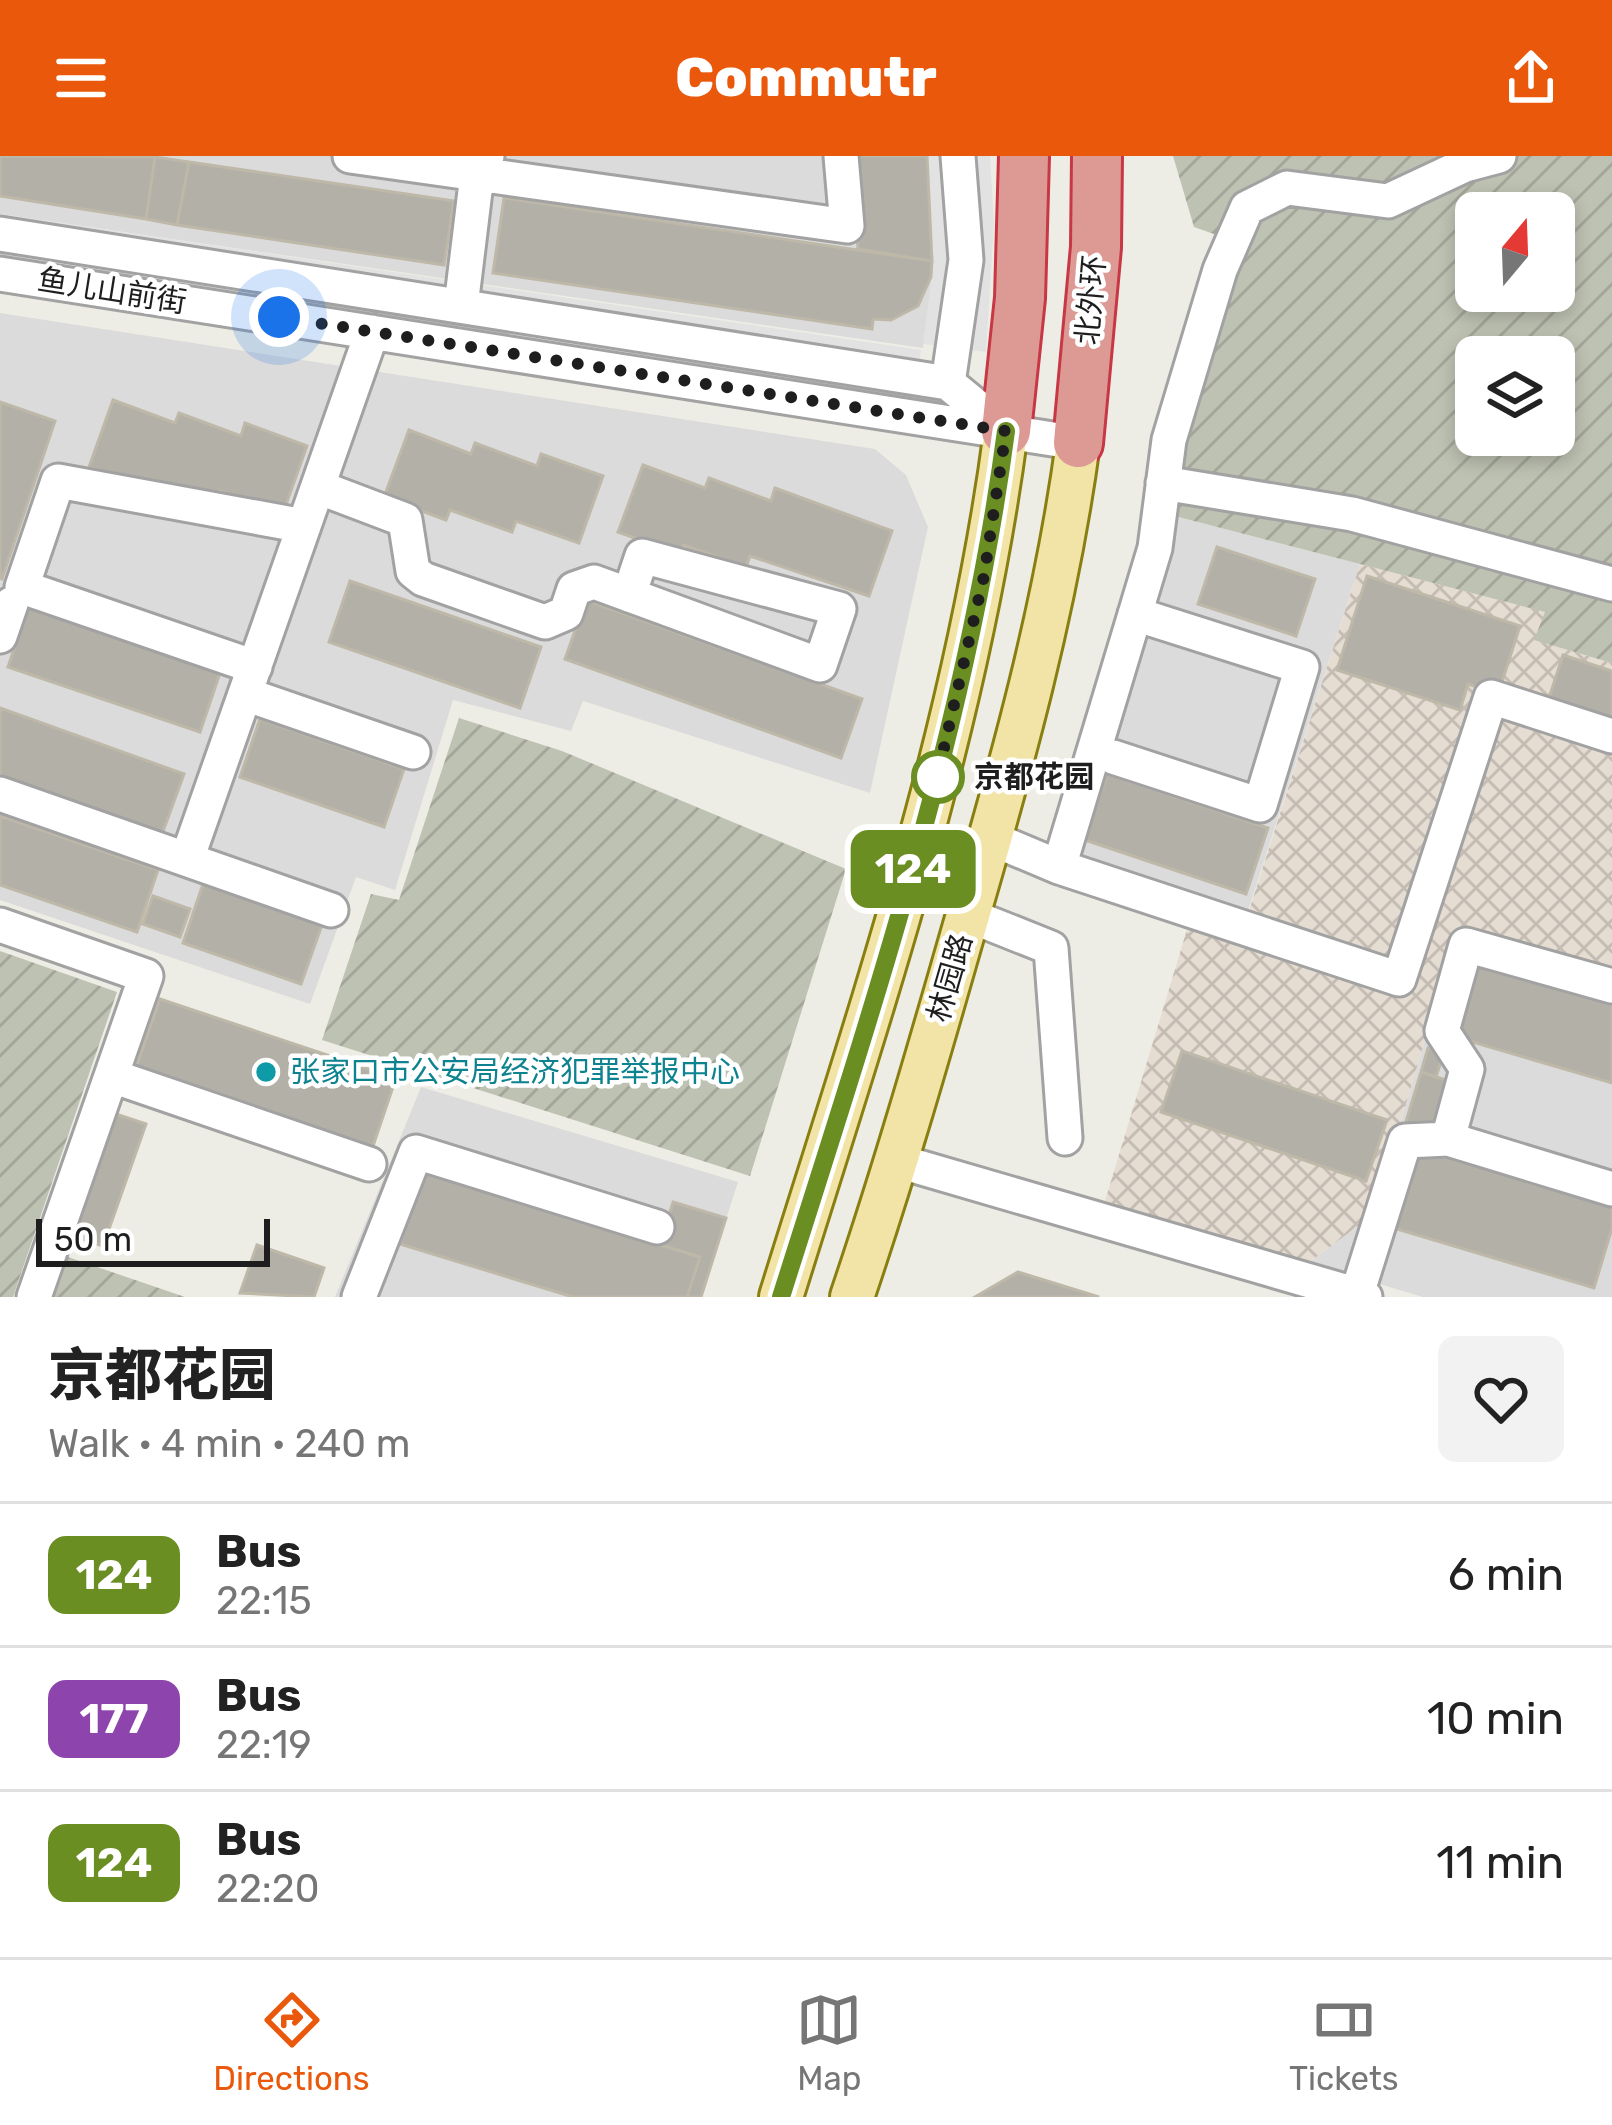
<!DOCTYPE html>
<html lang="en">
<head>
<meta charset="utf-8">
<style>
	:root { --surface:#fff; --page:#f2f2f2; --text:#222; --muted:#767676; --line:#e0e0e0; --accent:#ea580c }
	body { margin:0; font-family:Rubik,"Noto Sans SC",sans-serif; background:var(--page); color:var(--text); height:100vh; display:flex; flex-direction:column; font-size:45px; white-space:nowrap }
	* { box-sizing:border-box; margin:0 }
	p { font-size:39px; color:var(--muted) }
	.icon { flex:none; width:66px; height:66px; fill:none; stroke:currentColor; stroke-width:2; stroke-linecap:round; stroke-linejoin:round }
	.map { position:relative; height:1141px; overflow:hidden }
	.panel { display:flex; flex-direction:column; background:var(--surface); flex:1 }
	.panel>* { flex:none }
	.badge { padding:0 24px; border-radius:18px; font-size:42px; line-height:78px }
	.needle { width:78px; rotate:19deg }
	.tools { position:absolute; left:1455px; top:36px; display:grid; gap:24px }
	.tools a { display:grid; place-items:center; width:120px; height:120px; border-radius:18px; background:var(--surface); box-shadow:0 6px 18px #0003; font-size:60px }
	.scale { position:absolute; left:36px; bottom:30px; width:234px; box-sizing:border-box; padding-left:12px; border:6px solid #1e1e1e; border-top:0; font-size:33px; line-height:42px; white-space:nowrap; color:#1e1e1e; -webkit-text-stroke:9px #fff; paint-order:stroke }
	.you { position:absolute; width:60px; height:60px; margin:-30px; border:9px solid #fff; border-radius:50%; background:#1a73e8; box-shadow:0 0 0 18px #1a73e833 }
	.map>.badge { position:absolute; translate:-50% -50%; box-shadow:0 0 0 6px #fff }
	.round { display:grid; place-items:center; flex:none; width:126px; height:126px; border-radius:18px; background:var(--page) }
	.overview { display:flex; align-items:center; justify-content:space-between; height:204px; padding:0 48px }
	h1 { font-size:57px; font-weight:800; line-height:90px }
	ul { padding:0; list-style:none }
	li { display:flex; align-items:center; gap:36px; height:144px; padding:0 48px; border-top:3px solid var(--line) }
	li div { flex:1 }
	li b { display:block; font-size:45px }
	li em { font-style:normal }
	li .badge { min-width:132px; font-weight:700; text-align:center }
	header { display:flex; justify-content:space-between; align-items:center; height:156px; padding:0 48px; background:var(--accent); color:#fff; font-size:54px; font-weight:800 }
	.tab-bar { display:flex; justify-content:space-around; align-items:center; height:168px; border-top:3px solid var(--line); background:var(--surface); font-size:33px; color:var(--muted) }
	.tab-bar a { display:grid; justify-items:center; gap:6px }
	.tab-bar .on { color:var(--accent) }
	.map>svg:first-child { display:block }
</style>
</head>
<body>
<header><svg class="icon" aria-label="menu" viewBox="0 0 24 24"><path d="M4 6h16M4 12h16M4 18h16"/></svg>Commutr<svg class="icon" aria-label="share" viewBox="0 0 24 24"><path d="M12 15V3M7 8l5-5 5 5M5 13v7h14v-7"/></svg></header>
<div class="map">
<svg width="1612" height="1141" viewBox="0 0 1612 1141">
	<defs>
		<pattern id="military-cross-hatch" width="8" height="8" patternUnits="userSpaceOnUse" patternTransform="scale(3)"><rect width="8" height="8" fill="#e6ddd2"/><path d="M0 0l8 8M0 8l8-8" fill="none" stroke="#c5bdb4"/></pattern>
		<pattern id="construction-furrows" width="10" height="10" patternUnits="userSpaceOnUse" patternTransform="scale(3)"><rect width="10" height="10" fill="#bec2b2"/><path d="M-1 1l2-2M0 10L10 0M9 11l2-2" fill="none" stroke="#a3a699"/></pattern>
	</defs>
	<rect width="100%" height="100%" fill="#eeede5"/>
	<!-- residential -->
	<path fill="#dcdbdb" d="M0 0H927L934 105 923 192 0 58Z
		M0 157 875 293 906 319 928 371 870 637 583 545 571 575 453 544 395 734 356 721 310 848 0 744Z
		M1167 358 1360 408 1245 764 1070 702Z
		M1459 769 1612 815V1141H1423L1308 1107 1373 1059Z
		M421 931 738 1026 701 1141H335Z"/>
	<!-- military -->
	<path fill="url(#military-cross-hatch)" d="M1360 408 1546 456 1535 484 1612 507V815L1459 769 1373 1059 1308 1107 1105 1045 1195 747 1246 764Z"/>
	<!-- construction -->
	<path fill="url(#construction-furrows)" fill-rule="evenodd" d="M1173 0H1612V507L1534 484 1545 456 1167 358 1208 193 1242 88 1194 71ZM1476 57H1554V135H1476ZM1476 201H1554V279H1476Z
		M459 562 562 595 846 713 750 1020 322 884 371 738 399 744Z
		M0 795 117 836 13 1141H0Z
		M62 1099 185 1141H48Z"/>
	<!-- parking -->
	<path fill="#e2e2e2" d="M927 0H990L994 68 986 196 923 188 934 105Z
		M0 58 921 194 914 247 0 106Z"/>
	<!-- building -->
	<path fill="#b3b0a8" stroke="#beb8a9" stroke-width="3" d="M0 0 155 1 146 63 0 40Z
		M852 0H927L932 105 858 93Z
		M155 1 189 6 177 69 146 63Z
		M189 6 454 45 444 109 177 69Z
		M504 42 932 105 931 121 918 150 891 164 873 163 872 173 493 117Z
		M113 244 175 267 179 257 241 280 245 267 307 290 283 357 220 335 216 346 153 324 150 333 89 311Z
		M0 246 55 265 2 423 0 422Z
		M409 274 471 298 475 287 537 310 541 298 603 320 579 387 516 365 512 376 450 354 446 364 384 341Z
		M643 309 705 332 709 322 771 345 775 332 892 375 869 440 750 400 746 411 683 389 680 398 618 376Z
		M1217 391 1315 423 1296 480 1198 448Z
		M1367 420 1520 470 1498 538 1468 528 1460 554 1337 514Z
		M350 425 541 491 520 552 329 486Z
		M586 444 862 543 841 602 565 503Z
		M29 448 221 514 200 576 8 511Z
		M1563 499 1612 515V570L1547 548Z
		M0 552 184 618 162 678 0 620Z
		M260 563 404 613 384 671 240 621Z
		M1107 618 1268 672 1246 738 1085 684Z
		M0 660 158 714 137 776 0 729Z
		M204 725 323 766 301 828 183 787Z
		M153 740 190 753 180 781 143 768Z
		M1474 805 1612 845V927L1452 880Z
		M160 843 396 922 373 990 136 911Z
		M1428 892 1444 896 1436 921 1421 916Z
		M1182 895 1387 964 1366 1025 1161 956Z
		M1421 916 1452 926 1435 979 1405 969Z
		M113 957 146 968 103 1090 70 1079Z
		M1410 991 1612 1051V1072L1594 1132 1387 1070Z
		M422 1016 700 1101 687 1141H573L400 1088Z
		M673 1046 726 1062 701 1141H687L700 1101 660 1089Z
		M257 1089 324 1112 314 1141 240 1137Z
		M1018 1116 1099 1141H975Z"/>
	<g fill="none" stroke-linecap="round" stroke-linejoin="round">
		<!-- minor casing -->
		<g stroke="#a2a2a2" stroke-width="39">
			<path id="minor" d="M350 0 847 70 841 0
				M958 0 966 104 948 227 1005 274
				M0 78 948 227
				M0 118 1078 287
				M461 150 475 35 487 0
				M1163 327 1352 358 1612 428
				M318 331 405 364 413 415 423 423 545 466 566 457 574 433 594 426 820 509 839 453 642 400 629 439
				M0 480 11 448
				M255 511 22 431 58 325 304 370
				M245 538 413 596
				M1113 601 1260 649 1302 511 1135 458
				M0 638 331 754
				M990 682 1059 711 1155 392 1169 284 1220 114 1247 52 1287 32 1388 45 1465 9 1499 0
				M187 703 372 176
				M1059 711 1399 823 1491 541 1612 580
				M968 759 1051 792 1065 982
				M0 769 146 820 34 1141
				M1612 830 1466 789 1442 875 1467 913 1448 983 1612 1033
				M112 920 369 1008
				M898 1005 1365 1141
				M1357 1138 1405 985 1448 983
				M359 1141 416 996 657 1071"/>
		</g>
		<!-- major casing -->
		<g stroke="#887f10" stroke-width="48">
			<path id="major" d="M781 1141C870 855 967 573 1006 275
				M852 1141C894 1017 930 892 966 766 1012 608 1056 451 1078 287"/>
		</g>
		<!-- highway casing -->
		<g stroke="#c73744" stroke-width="54">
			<path id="highway" d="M1006 275 1020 142 1024 0
				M1078 287 1096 91 1097 0"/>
		</g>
		<!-- minor -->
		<use href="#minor" stroke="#fff" stroke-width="33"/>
		<!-- major -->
		<use href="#major" stroke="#f2e4a7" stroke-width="42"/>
		<!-- highway -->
		<use href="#highway" stroke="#dd9a95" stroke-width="48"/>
	</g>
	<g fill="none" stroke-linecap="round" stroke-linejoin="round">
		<!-- line casing -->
		<g stroke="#fff" stroke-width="27">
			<path id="line" d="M781 1141C871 856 967 572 1006 275"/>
		</g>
		<!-- line -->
		<use href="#line" stroke="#6b8e23" stroke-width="18"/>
		<!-- walk -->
		<path stroke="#1e1e1e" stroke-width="12" stroke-dasharray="0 21.6" d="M279 161 1006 275 984 420 933 639 938 621"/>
	</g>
	<!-- markers -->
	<circle fill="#fff" stroke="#6b8e23" stroke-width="6" cx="938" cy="621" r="24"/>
	<circle fill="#0f9aa8" stroke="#fff" stroke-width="4.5" cx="266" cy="916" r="12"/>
	<g text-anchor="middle" stroke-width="9" stroke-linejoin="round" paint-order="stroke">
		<!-- street labels -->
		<g font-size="30" fill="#1e1e1e" stroke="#fff">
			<text transform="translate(112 135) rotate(9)" y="10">鱼儿山前街</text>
			<text transform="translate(1091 144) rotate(-85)" y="10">北外环</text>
			<text transform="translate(950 822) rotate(-74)" y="10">林园路</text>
		</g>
		<!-- stop labels -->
		<g font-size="30" font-weight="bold" fill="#1e1e1e" stroke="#fff" text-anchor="start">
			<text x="974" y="631">京都花园</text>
		</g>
		<!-- culture labels -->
		<g font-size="30" fill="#0d838f" stroke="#fff" text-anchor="start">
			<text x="290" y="926">张家口市公安局经济犯罪举报中心</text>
		</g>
	</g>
</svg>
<div class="tools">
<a><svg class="needle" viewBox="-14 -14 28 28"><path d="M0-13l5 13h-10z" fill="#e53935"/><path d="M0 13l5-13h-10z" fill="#767676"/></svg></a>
<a><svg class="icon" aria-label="layers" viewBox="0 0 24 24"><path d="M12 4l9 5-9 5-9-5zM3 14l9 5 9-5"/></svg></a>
</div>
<div class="scale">50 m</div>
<div class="you" style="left:279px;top:161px"></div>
<b class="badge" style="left:913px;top:713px;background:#6b8e23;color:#fff">124</b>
</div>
<section class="panel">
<div class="overview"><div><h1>京都花园</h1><p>Walk · 4 min · 240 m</p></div><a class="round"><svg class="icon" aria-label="heart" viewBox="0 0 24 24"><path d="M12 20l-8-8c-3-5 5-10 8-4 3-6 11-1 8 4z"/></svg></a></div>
<ul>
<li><span class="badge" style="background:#6b8e23;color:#fff">124</span><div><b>Bus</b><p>22:15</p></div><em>6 min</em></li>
<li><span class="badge" style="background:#8e44ad;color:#fff">177</span><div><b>Bus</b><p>22:19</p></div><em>10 min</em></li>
<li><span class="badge" style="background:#6b8e23;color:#fff">124</span><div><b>Bus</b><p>22:20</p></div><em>11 min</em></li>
</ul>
</section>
<nav class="tab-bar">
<a class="on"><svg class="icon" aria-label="directions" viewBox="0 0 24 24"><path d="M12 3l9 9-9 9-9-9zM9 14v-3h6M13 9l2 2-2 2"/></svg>Directions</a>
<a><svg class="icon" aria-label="map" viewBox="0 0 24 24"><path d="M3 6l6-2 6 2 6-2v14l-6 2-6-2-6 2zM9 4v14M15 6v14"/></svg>Map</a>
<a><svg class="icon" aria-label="tickets" viewBox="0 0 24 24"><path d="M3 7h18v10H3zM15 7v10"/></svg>Tickets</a>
</nav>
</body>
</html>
